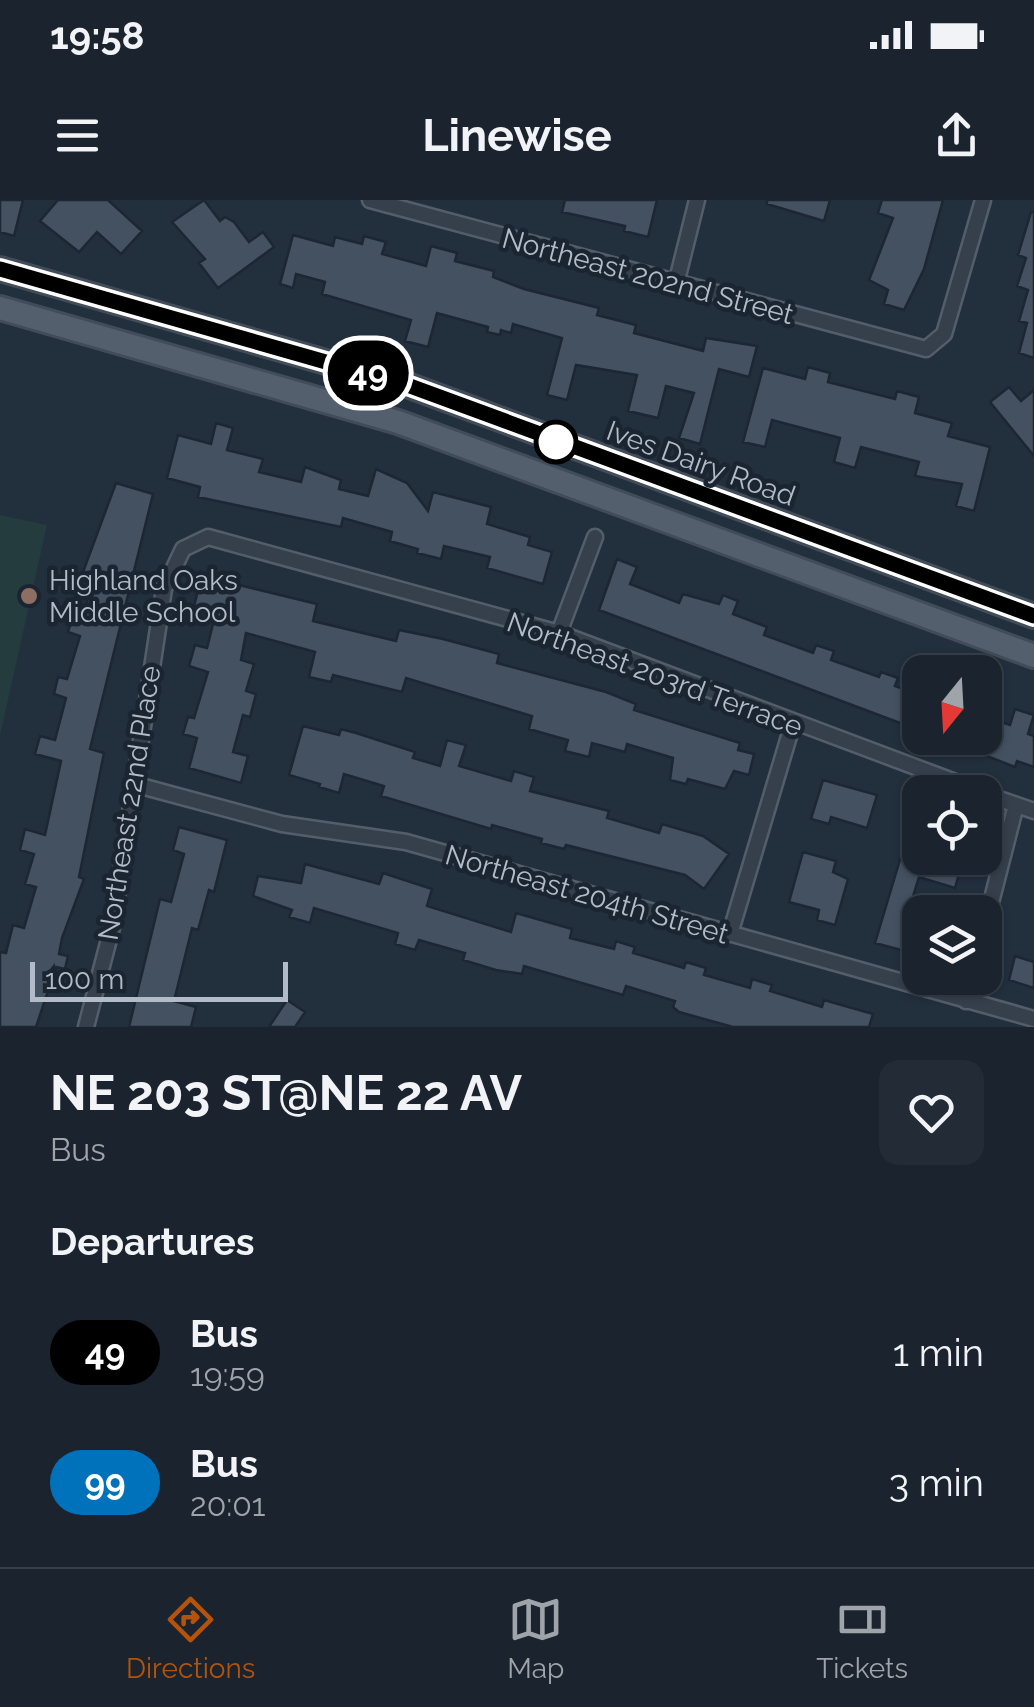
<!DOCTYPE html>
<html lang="en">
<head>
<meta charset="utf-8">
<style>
	:root { --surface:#1a232e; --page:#232b36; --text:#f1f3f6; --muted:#9fa4aa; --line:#38404a; --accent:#b45309 }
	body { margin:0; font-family:Raleway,sans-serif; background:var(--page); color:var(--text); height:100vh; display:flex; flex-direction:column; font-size:38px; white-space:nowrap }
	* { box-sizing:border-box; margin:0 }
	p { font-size:32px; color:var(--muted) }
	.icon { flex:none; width:55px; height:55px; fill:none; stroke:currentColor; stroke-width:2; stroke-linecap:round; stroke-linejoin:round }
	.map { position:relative; height:827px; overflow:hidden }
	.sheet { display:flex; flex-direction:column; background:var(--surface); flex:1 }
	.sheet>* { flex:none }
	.badge { padding:0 20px; border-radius:32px; font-size:35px; line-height:65px }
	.needle { width:65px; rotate:198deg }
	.fabs { position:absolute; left:902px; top:455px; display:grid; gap:20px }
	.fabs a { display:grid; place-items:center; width:100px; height:100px; border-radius:20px; background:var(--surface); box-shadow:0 2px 8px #0004,0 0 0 2px var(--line); font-size:50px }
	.scale { position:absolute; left:30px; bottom:25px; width:258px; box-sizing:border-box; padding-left:10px; border:5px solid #b2bbc8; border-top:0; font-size:28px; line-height:35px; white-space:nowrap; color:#b2bbc8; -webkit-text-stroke:8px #1b2532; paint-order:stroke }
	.map>.badge { position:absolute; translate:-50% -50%; box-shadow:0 0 0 5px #fff }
	h2 { padding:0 50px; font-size:38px; line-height:90px }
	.round { display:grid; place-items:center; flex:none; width:105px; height:105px; border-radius:20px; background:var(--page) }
	.head { display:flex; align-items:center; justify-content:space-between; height:170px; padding:0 50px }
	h1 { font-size:48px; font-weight:700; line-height:75px }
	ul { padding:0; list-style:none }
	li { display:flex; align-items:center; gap:30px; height:130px; padding:0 50px }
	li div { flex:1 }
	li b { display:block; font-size:38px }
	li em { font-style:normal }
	li .badge { min-width:110px; font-weight:700; text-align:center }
	.status { display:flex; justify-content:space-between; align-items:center; height:70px; padding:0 50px; background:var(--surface); direction:ltr }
	.status svg { height:28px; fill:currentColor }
	header { display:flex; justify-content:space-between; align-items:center; height:130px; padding:0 50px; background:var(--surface); font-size:45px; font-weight:700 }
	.tabs { display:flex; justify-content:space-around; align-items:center; height:140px; border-top:2px solid var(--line); background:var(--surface); font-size:28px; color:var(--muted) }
	.tabs a { display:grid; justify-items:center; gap:5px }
	.tabs .on { color:var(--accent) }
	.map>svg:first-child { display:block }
</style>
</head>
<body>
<div class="status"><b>19:58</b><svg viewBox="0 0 49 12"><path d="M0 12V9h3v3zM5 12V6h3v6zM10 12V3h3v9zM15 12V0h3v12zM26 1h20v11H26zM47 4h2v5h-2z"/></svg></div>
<header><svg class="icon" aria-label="menu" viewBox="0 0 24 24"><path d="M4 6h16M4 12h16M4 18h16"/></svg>Linewise<svg class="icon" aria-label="share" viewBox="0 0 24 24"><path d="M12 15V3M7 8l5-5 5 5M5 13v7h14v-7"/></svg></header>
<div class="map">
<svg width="1034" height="827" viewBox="0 0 1034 827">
	<rect width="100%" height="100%" fill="#222f3d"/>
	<!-- green -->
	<path fill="#243c3e" d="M0 315 47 325 0 536Z"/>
	<!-- building -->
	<path fill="#435161" stroke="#1d2734" stroke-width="2.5" d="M0 0H23L14 36 0 32Z
		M58 0H108L142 31 121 54 97 32 79 52 40 21Z
		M204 0 220 21 225 17 234 22 249 42 263 32 274 47 218 88 199 63 205 59 172 22Z
		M565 0H657L648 37 624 31 625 26 562 12Z
		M767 0H830L824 21 767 4Z
		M882 0H943L924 69 904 110 884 104 888 90 869 80 893 18 878 13Z
		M1031 12H1034V158L1019 153 1027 123 1019 121 1028 90 1017 86 1026 58 1018 55Z
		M293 35 333 46 335 37 362 44 364 36 386 42 382 54 426 66 431 46 457 53 455 61 494 71 493 77 524 89 599 108 597 115 636 125 634 133 703 151 706 138 757 146 749 177 719 169 700 244 679 238 694 193 666 186 658 218 628 211 637 175 576 165 567 200 547 195 562 138 513 124 511 133 501 130 500 135 487 132 488 127 437 113 428 147 405 141 411 120 322 94 325 82 296 74 293 88 280 84Z
		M808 167 830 173 828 182 895 199 897 191 919 197 915 213 952 223 948 236 990 247 974 311 956 306 962 284 915 276 919 262 861 247 855 268 834 262 840 238 772 220 765 247 743 242 763 168 805 179Z
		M1009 187 1021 201 1034 190V256L990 202Z
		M216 223 233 228 227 250 263 259 259 272 301 282 305 267 341 280 339 289 368 296 376 269 407 283 428 311 433 292 491 307 487 324 530 337 528 345 552 352 543 384 487 368 490 357 444 346 441 359 417 353 418 349 390 341 392 332 343 318 341 327 198 297 200 287 167 278 178 235 211 244Z
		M116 283 153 294 90 549 104 553 79 677 84 679 62 738 59 754 68 756 65 769 56 767 36 827H0V752L6 753 13 725 24 728 36 687 25 684 34 654 20 650 25 629 45 635 61 561 35 554 40 536 55 540 66 498 54 494 58 477 67 479 80 436 68 432 74 412 84 415 93 375 83 372Z
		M617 359 637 367 630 384 679 403 683 394 719 404 723 395 738 401 733 414 767 427 764 435 813 453 816 445 834 451 831 460 879 477 881 472 898 478 895 486 920 495 916 529 599 410Z
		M202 376 317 404 313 421 396 441 399 430 443 439 499 454 497 463 606 492 636 504 634 510 740 543 738 550 754 554 749 575 734 571 725 589 688 579 686 584 670 580 673 558 627 544 625 552 592 543 589 557 565 551 568 540 529 529 532 516 406 478 402 492 333 475 331 482 309 477 315 452 246 433 241 460 254 464 246 491 256 494 250 517 243 515 233 552 248 556 241 583 189 568 197 538 183 534 188 517 194 518 208 472 189 466 195 445 207 448 216 412 194 406Z
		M1015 509 1034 515 1028 534 1034 536V567L1017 561 1015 567 946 540 985 538V517L1010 525Z
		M303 526 339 535 341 529 356 533 415 552 413 558 440 566 447 540 466 545 459 566 511 581 514 571 534 577 530 591 609 611 607 618 659 633 662 624 703 636 729 654 704 689 685 675 566 645 564 649 541 643 542 639 492 625 491 629 381 596 384 586 344 574 339 593 319 587 320 584 289 575Z
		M823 580 877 595 867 628 831 617 829 624 811 619Z
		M179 627 227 640 214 692 209 690 198 730 192 728 174 801 196 807 191 827H129L160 699 171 702 184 654 173 650Z
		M803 652 836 661 833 672 848 679 835 725 817 720 819 710 789 702Z
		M902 653 948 658 946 666 960 670 955 688 919 677 911 703 920 706V755L875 743Z
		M305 664 379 684 383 673 432 689 427 706 511 732 516 713 572 729 570 738 614 749 616 741 635 747 633 753 684 768 686 762 706 768 704 775 750 788 752 779 772 785 770 791 822 807 824 800 873 814 869 827H733L679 812 673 807 675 801 626 786 623 795 524 766 522 774 496 770 463 760 465 753 419 740 415 750 395 744 398 733 314 708 310 723 289 717 292 710 253 696 258 676 301 683Z
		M1015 756 1034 762V788L1009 780Z
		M287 800 305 812 295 827H269Z"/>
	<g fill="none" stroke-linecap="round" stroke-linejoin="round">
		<!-- minor casing -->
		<g stroke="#545e6b" stroke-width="19">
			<path id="minor" d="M370 0 926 149 944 134 983 0
				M676 84 697 0
				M559 433 595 337
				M137 585 282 624 406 642 1034 819
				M985 594 1034 611
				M985 726 1016 605
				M730 734 793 523
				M966 801 972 778
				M86 827 113 724 164 389 183 349 208 337 559 433 982 592"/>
		</g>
		<!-- primary casing -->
		<g stroke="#424c59" stroke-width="28">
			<path id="primary" d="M0 69 410 186 1034 416
				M0 108 398 222 1034 456"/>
		</g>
		<!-- minor -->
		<use href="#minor" stroke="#36404d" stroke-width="14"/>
		<!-- primary -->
		<use href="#primary" stroke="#545f6d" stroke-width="22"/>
	</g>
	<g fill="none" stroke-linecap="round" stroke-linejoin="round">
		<!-- line casing -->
		<g stroke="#fff" stroke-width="22">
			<path id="line" d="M0 69 410 186 1034 416"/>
		</g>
		<!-- line -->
		<use href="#line" stroke="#000" stroke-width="15"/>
	</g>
	<!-- markers -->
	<circle fill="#fff" stroke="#000" stroke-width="5" cx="556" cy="242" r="20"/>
	<circle fill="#8d6e63" stroke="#1b2532" stroke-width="4" cx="29" cy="396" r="10"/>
	<g text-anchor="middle" stroke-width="9" stroke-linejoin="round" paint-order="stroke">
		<!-- street labels -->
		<g font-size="28" fill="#b2bbc8" stroke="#1b2532">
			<text transform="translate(648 76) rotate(15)" y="10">Northeast 202nd Street</text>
			<text transform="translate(701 263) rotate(20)" y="10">Ives Dairy Road</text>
			<text transform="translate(655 474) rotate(20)" y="10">Northeast 203rd Terrace</text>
			<text transform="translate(129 603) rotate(-81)" y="10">Northeast 22nd Place</text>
			<text transform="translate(587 694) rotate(16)" y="10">Northeast 204th Street</text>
		</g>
		<!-- poi labels -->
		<g font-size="28" fill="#b2bbc8" stroke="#1b2532" text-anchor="start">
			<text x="49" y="390">Highland Oaks<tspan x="49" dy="32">Middle School</tspan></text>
		</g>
	</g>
</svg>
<div class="fabs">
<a><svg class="needle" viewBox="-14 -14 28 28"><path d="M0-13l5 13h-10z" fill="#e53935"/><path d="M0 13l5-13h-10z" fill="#9fa4aa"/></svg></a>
<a><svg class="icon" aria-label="locate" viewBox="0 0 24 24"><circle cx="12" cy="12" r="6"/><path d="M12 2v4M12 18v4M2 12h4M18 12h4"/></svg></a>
<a><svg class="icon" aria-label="layers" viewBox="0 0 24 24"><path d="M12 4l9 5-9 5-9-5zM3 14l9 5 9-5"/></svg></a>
</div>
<div class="scale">100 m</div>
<b class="badge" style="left:368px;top:173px;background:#000;color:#fff">49</b>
</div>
<section class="sheet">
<div class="head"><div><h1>NE 203 ST@NE 22 AV</h1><p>Bus</p></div><a class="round"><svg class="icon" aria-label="heart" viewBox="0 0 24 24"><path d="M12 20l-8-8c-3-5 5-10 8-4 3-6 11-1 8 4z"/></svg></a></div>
<h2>Departures</h2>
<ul>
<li><span class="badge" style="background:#000;color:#fff">49</span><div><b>Bus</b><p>19:59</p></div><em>1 min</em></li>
<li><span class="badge" style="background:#0072bc;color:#fff">99</span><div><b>Bus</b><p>20:01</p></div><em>3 min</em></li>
</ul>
</section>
<nav class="tabs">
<a class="on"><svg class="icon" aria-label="directions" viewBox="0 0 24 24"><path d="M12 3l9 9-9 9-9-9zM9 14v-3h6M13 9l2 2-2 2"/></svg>Directions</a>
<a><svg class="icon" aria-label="map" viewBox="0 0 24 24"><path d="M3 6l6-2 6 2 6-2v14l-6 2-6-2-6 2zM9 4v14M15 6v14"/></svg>Map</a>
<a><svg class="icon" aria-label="tickets" viewBox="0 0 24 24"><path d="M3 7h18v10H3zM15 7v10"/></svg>Tickets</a>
</nav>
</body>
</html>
